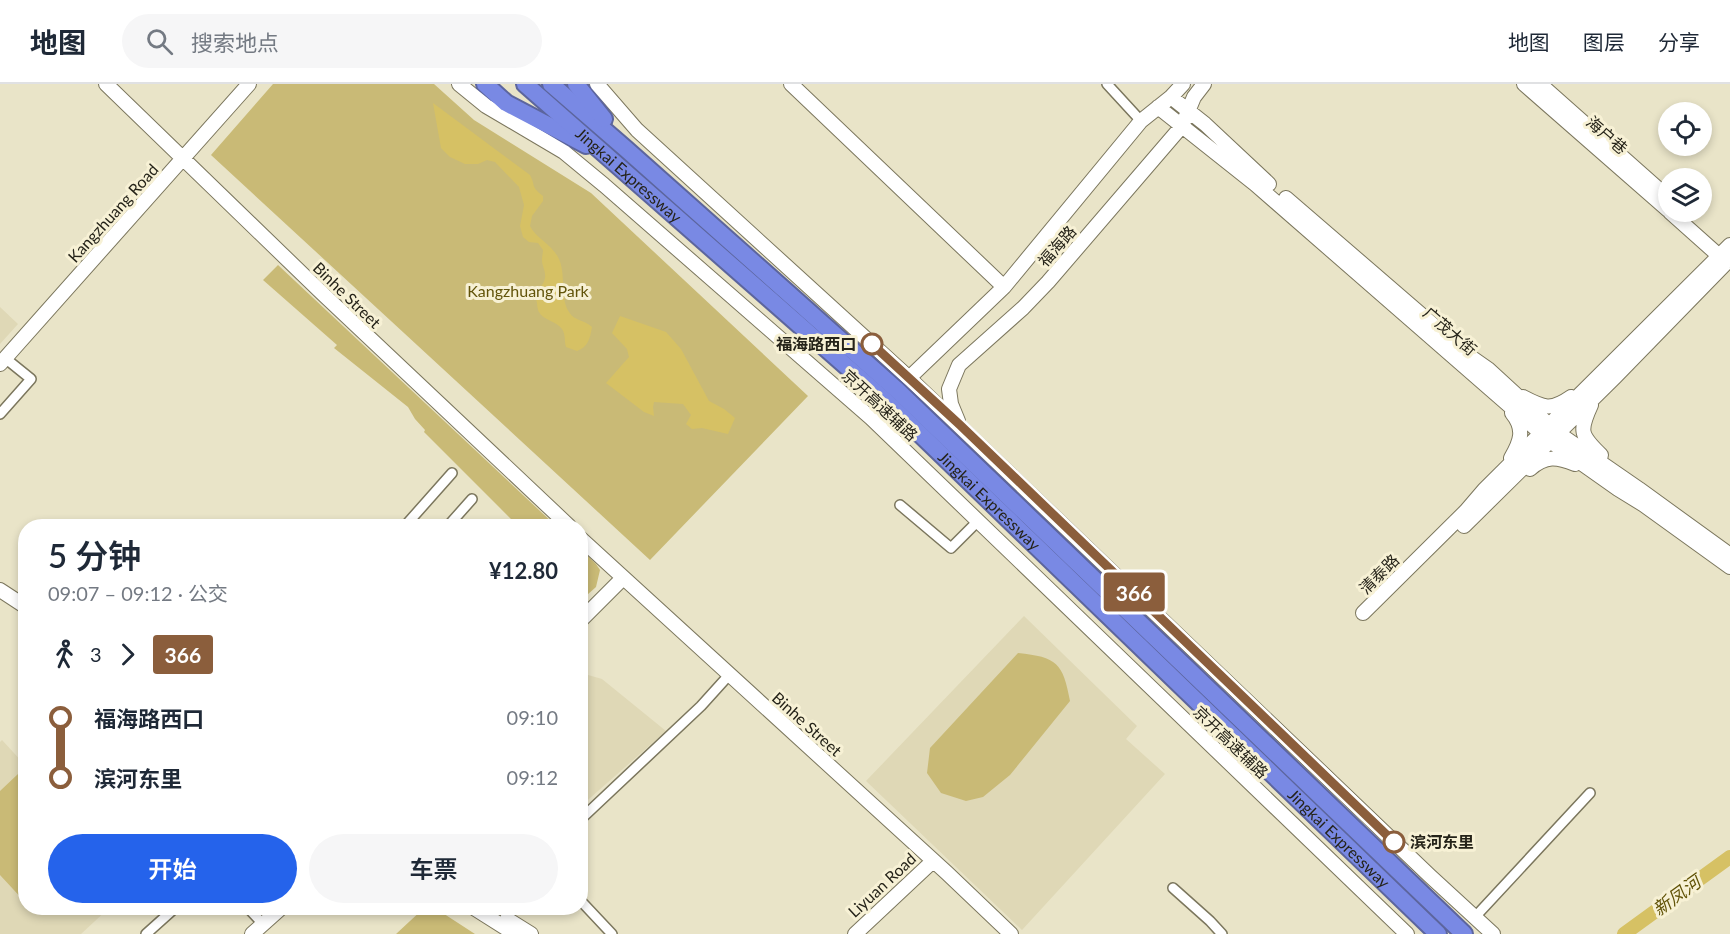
<!DOCTYPE html>
<html lang="zh">
<head>
<meta charset="utf-8">
<style>
	:root { --surface:#fff; --page:#f6f6f7; --text:#1f2937; --muted:#747a83; --line:#e0e1e3; --accent:#2563eb }
	body { margin:0; font-family:Lato,"Noto Sans SC",sans-serif; background:var(--page); color:var(--text); height:100vh; display:flex; flex-direction:column; font-size:22px; white-space:nowrap }
	* { box-sizing:border-box; margin:0 }
	p { font-size:20px; color:var(--muted) }
	.icon { flex:none; width:33px; height:33px; fill:none; stroke:currentColor; stroke-width:2; stroke-linecap:round; stroke-linejoin:round }
	.map { position:relative; flex:1; overflow:hidden }
	.details { position:absolute; left:18px; top:435px; width:570px; height:396px; display:flex; flex-direction:column; background:var(--surface); border-radius:24px; box-shadow:0 3px 9px #0003 }
	.details>* { flex:none }
	.badge { padding:0 12px; border-radius:4px; font-size:21px; line-height:39px }
	.fabs { position:absolute; left:1658px; top:18px; display:grid; gap:12px }
	.fabs a { display:grid; place-items:center; width:54px; height:54px; border-radius:50%; background:var(--surface); box-shadow:0 3px 9px #0003; font-size:30px }
	.map>.badge { position:absolute; translate:-50% -50%; box-shadow:0 0 0 3px #fff }
	.legs { display:flex; align-items:center; gap:9px; height:66px; padding:0 30px; font-size:20px }
	.legs p { margin-inline-start:auto }
	.overview { display:flex; align-items:center; justify-content:space-between; height:102px; padding:0 30px }
	h1 { font-size:33px; font-weight:600; line-height:45px }
	.button { display:flex; gap:12px; margin-top:auto; padding:12px 30px }
	.button a { flex:1; height:69px; border-radius:36px; background:var(--accent); color:#fff; font-size:24px; font-weight:600; line-height:69px; text-align:center }
	.button a+a { background:var(--page); color:var(--text) }
	ul { padding:0 30px; list-style:none }
	li { display:flex; align-items:center; gap:21px; height:60px; font-size:22px }
	li i { display:grid; place-items:center; width:9px; height:100%; margin:0 8px; background:currentColor }
	li i::after { content:''; width:15px; height:15px; margin:-8px; border:4px solid; border-radius:50%; background:var(--surface) }
	li p { margin-inline-start:auto }
	li:first-child i { background:linear-gradient(#0000 50%,currentColor 0) }
	li:last-child i { background:linear-gradient(currentColor 50%,#0000 0) }
	header { display:flex; align-items:center; gap:36px; box-sizing:border-box; height:84px; padding:0 30px; background:var(--surface); border-bottom:2px solid var(--line) }
	header strong { font-size:28px }
	nav { display:flex; gap:33px; margin-inline-start:auto; font-size:21px }
	.search { width:420px; height:54px; background:var(--page); display:flex; align-items:center; gap:15px; box-sizing:border-box; padding:0 21px; border-radius:33px; color:var(--muted); font-size:22px }
	.map>svg:first-child { display:block }
</style>
</head>
<body>
<header>
<strong>地图</strong>
<div class="search"><svg class="icon" aria-label="search" viewBox="0 0 24 24"><circle cx="10" cy="10" r="6"/><path d="M15 15l6 6"/></svg>搜索地点</div>
<nav><a>地图</a><a>图层</a><a>分享</a></nav>
</header>
<div class="map">
<svg width="1730" height="850" viewBox="0 0 1730 850">
	<rect width="100%" height="100%" fill="#e9e4c8"/>
	<!-- built -->
	<path fill="#dfd8b6" d="M0 223 18 240 0 260Z
		M1024 532 1137 642 1126 655 1165 690 1022 846 866 697Z
		M581 589 602 595 666 647 581 722Z
		M2 656 25 681 26 824H109L81 850H0V658Z"/>
	<!-- green -->
	<path fill="#c9ba76" d="M273 0H434L474 36 591 109 808 312 650 476 211 71Z
		M278 181 556 442H518L424 348 425 346 415 335 408 323 334 264 337 261 263 196Z
		M581 465 596 480 600 486 596 503 587 511 581 504Z
		M1018 569C1057 573 1063 579 1070 617L1010 691 983 713 966 717 941 709 927 689 930 664Z
		M18 690 25 698V818L0 791V707Z
		M424 824H435L475 850H396Z"/>
	<!-- water -->
	<path fill="#d6c164" d="M433 19 530 91C536 102 530 102 543 112V117L532 132 530 142C536 154 551 160 558 173 567 190 559 212 569 228 574 237 585 236 592 243 590 255 588 263 577 267L566 263C564 257 566 251 562 245 556 237 543 236 539 228 538 227 537 221 537 219 533 203 542 207 545 194 546 187 542 182 542 176 542 172 543 169 543 166L538 159 529 158 523 153 520 142 524 121 519 103 495 78 487 76 478 80H465L450 73 441 64Z
		M620 232 666 248 681 265 709 317 724 325 735 334 728 350 702 344 692 345 686 340 691 331 683 320 654 318 653 323 654 332 644 328 606 299 629 273 627 265 612 249Z"/>
	<g fill="none" stroke-linecap="round" stroke-linejoin="round">
		<!-- river -->
		<path stroke="#d6c164" stroke-width="14" d="M1624 850 1730 773"/>
		<!-- street casing -->
		<g stroke="#7b765d" stroke-width="12">
			<path id="street" d="M1107 0 1141 37
				M0 330 31 295 5 274
				M900 421 951 464 978 437
				M405 442 452 389
				M448 442 472 415
				M580 736 701 622 729 591
				M1173 804 1210 837 1222 850
				M580 816 612 850
				M248 824 263 840
				M493 825V824
				M1475 833 1590 709
				M146 850 175 824"/>
		</g>
		<!-- secondary casing -->
		<g stroke="#7b765d" stroke-width="16">
			<path id="secondary" d="M106 0 323 210 569 442
				M459 0 486 22 564 68 604 101 871 334 1407 850
				M597 0 637 46 909 294 1430 792 1493 850
				M791 0 1004 203
				M1524 0 1668 126
				M1540 0 1664 110
				M1171 13 1205 40 1269 100
				M1158 23 1255 100 1550 357 1618 405 1644 421 1730 483
				M1286 114 1468 271 1488 285 1558 349 1639 405 1730 471
				M1670 128 1726 178
				M0 280 249 0
				M909 294 1004 203 1141 37 1171 13 1183 0
				M1523 313C1544 324 1551 327 1571 313
				M1591 321C1579 347 1580 351 1601 371
				M958 337 951 320 949 305 959 281 1023 224 1048 198 1182 42 1194 13 1204 0
				M1511 374C1521 357 1525 345 1512 329
				M1530 385C1546 371 1557 373 1575 380
				M1464 442 1615 293 1730 175
				M580 454 947 789 1011 850
				M0 506 26 523
				M1363 529 1466 427 1484 406 1730 161
				M580 537 623 494
				M474 824 515 850
				M507 835 531 850
				M252 850 281 824
				M855 850 933 777"/>
		</g>
		<!-- highway casing -->
		<g stroke="#5c659d" stroke-width="20">
			<g id="highway">
				<path d="M485 0 506 19 586 61"/>
				<path id="s1" d="M525 0 887 318 1438 850"/>
				<path d="M551 0 626 65 898 307 1464 850"/>
				<path d="M576 0 604 35"/>
			</g>
		</g>
		<!-- street -->
		<use href="#street" stroke="#fff" stroke-width="9"/>
		<!-- secondary -->
		<use href="#secondary" stroke="#fff" stroke-width="14"/>
		<!-- highway -->
		<use href="#highway" stroke="#7989e4" stroke-width="16"/>
	</g>
	<g fill="none" stroke-linecap="round" stroke-linejoin="round">
		<!-- line-1 casing -->
		<g stroke="#fff" stroke-width="14">
			<path id="line-1" d="M872 260 960 341 1394 758"/>
		</g>
		<!-- line-1 -->
		<use href="#line-1" stroke="#8b5e3c" stroke-width="9"/>
	</g>
	<!-- markers -->
	<g fill="#fff" stroke="#8b5e3c" stroke-width="3">
		<circle cx="872" cy="260" r="10"/>
		<circle cx="1394" cy="758" r="10"/>
	</g>
	<g text-anchor="middle" stroke-width="6" stroke-linejoin="round" paint-order="stroke">
		<!-- street labels -->
		<g font-size="16" fill="#252319" stroke="#f7f1d5">
			<text transform="translate(1607 51) rotate(41)" y="6">海户巷</text>
			<text dy="6" stroke="none"><textPath href="#s1" startOffset="138">Jingkai Expressway</textPath></text>
			<text transform="translate(113 129) rotate(-48)" y="6">Kangzhuang Road</text>
			<text transform="translate(1057 162) rotate(-49)" y="6">福海路</text>
			<text transform="translate(347 211) rotate(44)" y="6">Binhe Street</text>
			<text transform="translate(1450 247) rotate(41)" y="6">广茂大街</text>
			<text transform="translate(880 321) rotate(43)" y="6">京开高速辅路</text>
			<text dy="6" stroke="none"><textPath href="#s1" startOffset="624">Jingkai Expressway</textPath></text>
			<text transform="translate(1379 490) rotate(-45)" y="6">清泰路</text>
			<text transform="translate(807 640) rotate(42)" y="6">Binhe Street</text>
			<text transform="translate(1231 658) rotate(44)" y="6">京开高速辅路</text>
			<text dy="6" stroke="none"><textPath href="#s1" startOffset="1110">Jingkai Expressway</textPath></text>
			<text transform="translate(882 801) rotate(-43)" y="6">Liyuan Road</text>
		</g>
		<!-- park labels -->
		<g font-size="16" fill="#62540a" stroke="#f7f1d5">
			<text x="528" y="213">Kangzhuang Park</text>
		</g>
		<!-- stop labels -->
		<g font-size="16" font-weight="bold" fill="#252319" stroke="#f7f1d5" text-anchor="end">
			<text x="856" y="266">福海路西口</text>
			<text x="1410" y="764" text-anchor="start">滨河东里</text>
		</g>
		<!-- water labels -->
		<g font-size="18" font-style="italic" fill="#615307" stroke="#f7f1d5">
			<text transform="translate(1677 812) rotate(-36)" y="6">新凤河</text>
		</g>
	</g>
</svg>
<div class="fabs">
<a><svg class="icon" aria-label="locate" viewBox="0 0 24 24"><circle cx="12" cy="12" r="6"/><path d="M12 2v4M12 18v4M2 12h4M18 12h4"/></svg></a>
<a><svg class="icon" aria-label="layers" viewBox="0 0 24 24"><path d="M12 4l9 5-9 5-9-5zM3 14l9 5 9-5"/></svg></a>
</div>
<b class="badge" style="left:1134px;top:508px;background:#8b5e3c;color:#fff">366</b>
<section class="details">
<div class="overview"><div><h1>5 分钟</h1><p>09:07 – 09:12 · 公交</p></div><b>¥12.80</b></div>
<div class="legs"><svg class="icon" aria-label="walk" viewBox="0 0 24 24"><circle cx="13" cy="4" r="2"/><path d="M13 8l-2 6 4 7M11 14l-3 7M7 12l3-4h3l4 4"/></svg>3<svg class="icon" aria-label="forward" viewBox="0 0 24 24"><path d="M9 5l7 7-7 7"/></svg><b class="badge" style="background:#8b5e3c;color:#fff">366</b></div>
<ul>
<li><i style="color:#8b5e3c"></i><b>福海路西口</b><p>09:10</p></li>
<li><i style="color:#8b5e3c"></i><b>滨河东里</b><p>09:12</p></li>
</ul>
<div class="button"><a>开始</a><a>车票</a></div>
</section>
</div>
</body>
</html>
